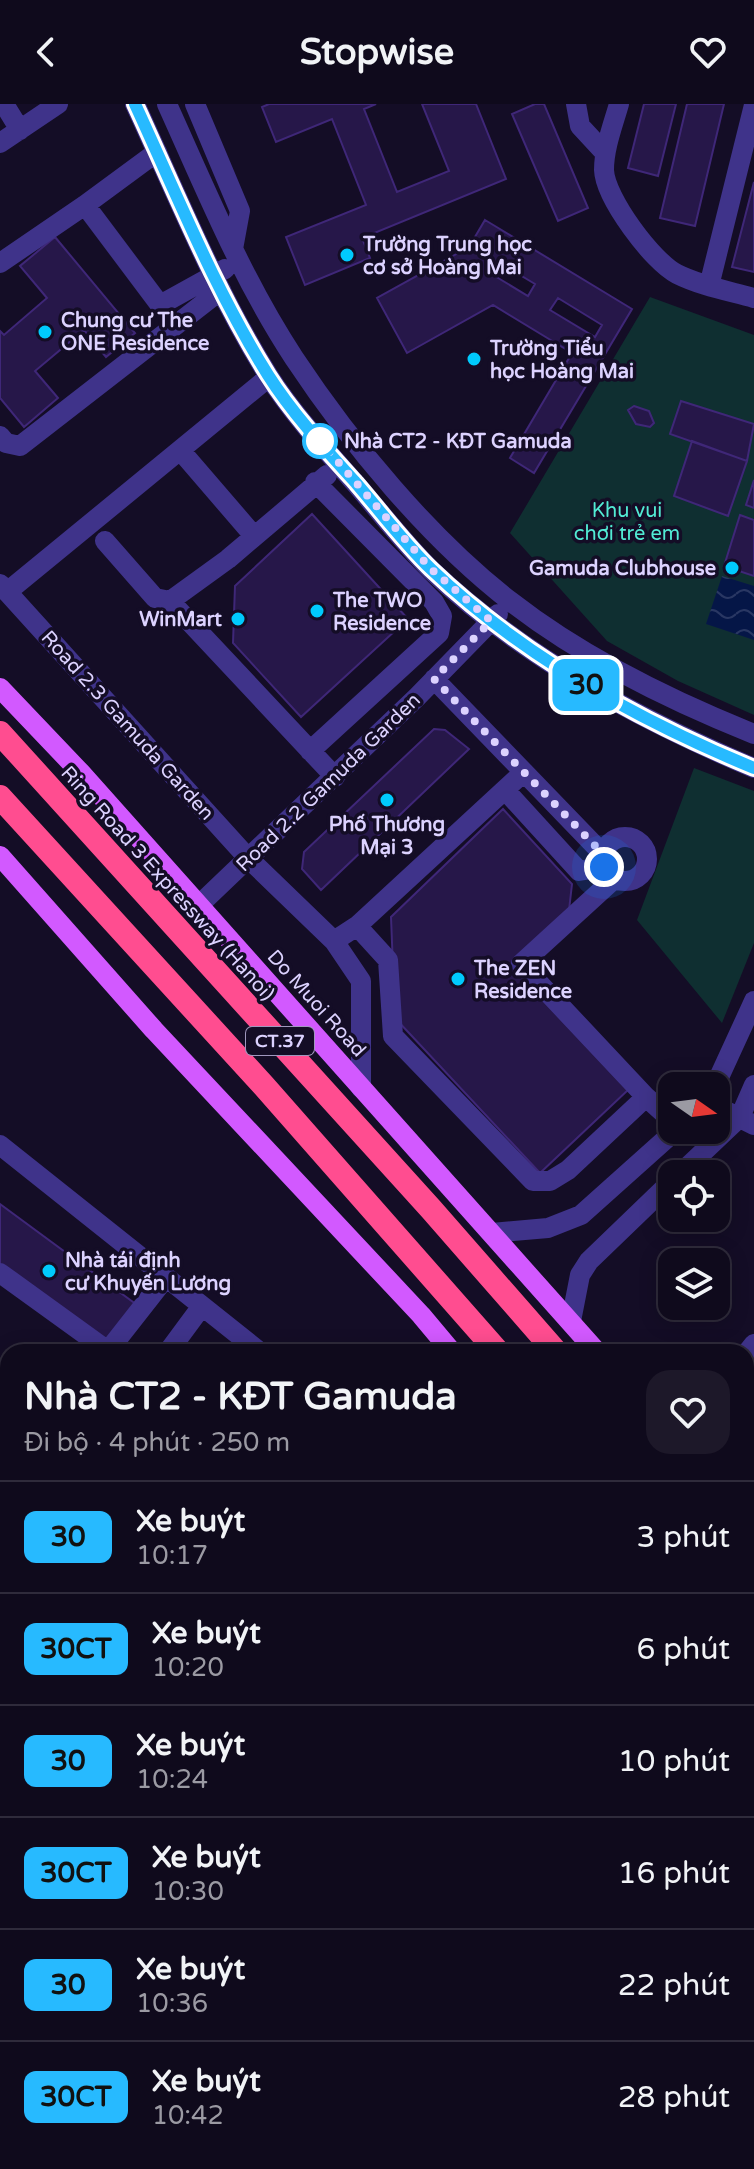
<!DOCTYPE html>
<html lang="vi">
<head>
<meta charset="utf-8">
<style>
	:root { --surface:#0f0a1c; --page:#1d1829; --text:#f1f3f6; --muted:#9b9aa3; --line:#2f2b3b }
	body { margin:0; font-family:"Varela Round",sans-serif; background:var(--page); color:var(--text); height:100vh; display:flex; flex-direction:column; font-size:30px; white-space:nowrap }
	* { box-sizing:border-box; margin:0 }
	p { font-size:26px; color:var(--muted) }
	.icon { flex:none; width:44px; height:44px; fill:none; stroke:currentColor; stroke-width:2; stroke-linecap:round; stroke-linejoin:round }
	.map { position:relative; flex:1; overflow:hidden }
	.details { position:absolute; left:0px; top:1240px; width:754px; height:826px; display:flex; flex-direction:column; background:var(--surface); border-radius:24px 24px 0 0; box-shadow:0 4px 20px #0003,0 0 0 2px var(--line) }
	.details>* { flex:none }
	.badge { padding:0 16px; border-radius:12px; font-size:28px; line-height:52px }
	.needle { width:52px; rotate:104deg }
	.fabs { position:absolute; left:658px; top:968px; display:grid; gap:16px }
	.fabs a { display:grid; place-items:center; width:72px; height:72px; border-radius:16px; background:var(--surface); box-shadow:0 4px 20px #0003,0 0 0 2px var(--line); font-size:40px }
	.you { position:absolute; width:40px; height:40px; margin:-20px; border:6px solid #fff; border-radius:50%; background:#1a73e8; box-shadow:0 0 0 12px #1a73e833 }
	.map>.badge { position:absolute; translate:-50% -50%; box-shadow:0 0 0 4px #fff }
	.round { display:grid; place-items:center; flex:none; width:84px; height:84px; border-radius:24px; background:var(--page) }
	.headline { display:flex; align-items:center; justify-content:space-between; height:136px; padding:0 24px }
	h1 { font-size:38px; font-weight:700; line-height:60px }
	ul { padding:0; list-style:none }
	li { display:flex; align-items:center; gap:24px; height:112px; padding:0 24px; border-top:2px solid var(--line) }
	li div { flex:1 }
	li b { display:block; font-size:30px }
	li em { font-style:normal }
	li .badge { min-width:88px; font-weight:700; text-align:center }
	header { display:flex; justify-content:space-between; align-items:center; height:104px; padding:0 24px; background:var(--surface); font-size:36px; font-weight:700 }
	.map>svg:first-child { display:block }
</style>
</head>
<body>
<header><svg class="icon" aria-label="back" viewBox="0 0 24 24"><path d="M15 5l-7 7 7 7"/></svg>Stopwise<svg class="icon" aria-label="heart" viewBox="0 0 24 24"><path d="M12 20l-8-8c-3-5 5-10 8-4 3-6 11-1 8 4z"/></svg></header>
<div class="map">
<svg width="754" height="2065" viewBox="0 0 754 2065">
	<defs>
		<pattern id="water-waves" width="16" height="10" patternUnits="userSpaceOnUse" patternTransform="scale(2)"><rect width="16" height="10" fill="#051647"/><path d="M0 5q4-4 8 0t8 0" fill="none" stroke="#293763"/></pattern>
	</defs>
	<rect width="100%" height="100%" fill="#140d26"/>
	<!-- park -->
	<path fill="#0f2f31" d="M650 193 754 231V611L678 577 607 537 510 429Z
		M694 664 754 687V839L722 919 637 816Z
		M746 1743 754 1759V1978L746 1995Z
		M336 2058H436L434 2065H332Z"/>
	<!-- water -->
	<path fill="url(#water-waves)" d="M722 472 754 482V536L706 520Z"/>
	<!-- building -->
	<path fill="#261749" stroke="#3f2778" stroke-width="2" fill-rule="evenodd" d="M269 0H376L364 5 397 88 449 67 422 0H476L506 75 362 134 370 154 305 181 286 133 366 101 332 15 276 38 262 3Z
		M535 0H544L588 104 558 117 512 10Z
		M644 0H676L658 72 628 64Z
		M687 0H724L695 122 660 114Z
		M754 78V168L732 163Z
		M485 116 632 205 534 369 510 354 572 249 493 201 407 249 377 194 469 143ZM500 159 535 180 528 192 493 171ZM558 194 602 221 595 233 550 206Z
		M55 133 135 229 106 253 84 226 35 267 58 294 24 323 0 294V227L4 231 47 194 20 162Z
		M681 297 754 320 747 357 670 330Z
		M634 302 649 307 654 319 650 323 636 320 628 306Z
		M692 337 747 357 728 412 674 392Z
		M754 376V404L746 401Z
		M312 410 408 515 301 613 233 539 235 482Z
		M740 411 754 416V472L724 462Z
		M434 625 445 626 469 645 321 786 302 765 304 748Z
		M503 705 572 780 569 806 510 861 628 986 540 1069 395 914 391 813Z
		M0 1100 137 1201 108 1240 0 1160Z
		M754 1990V2053L748 2065H720L723 2058H746V2008Z
		M489 2058H544L541 2065H503Z
		M570 2058H592L589 2065H567Z
		M662 2058H709L706 2065H677Z"/>
	<g fill="none" stroke-linecap="round" stroke-linejoin="round">
		<!-- minor -->
		<path stroke="#3f338a" stroke-width="20" d="M4 0 20 26
			M135 0C177 91 215 186 268 271 292 309 326 346 355 379 380 408 404 439 431 466 523 553 638 615 754 664
			M167 0C206 86 242 175 294 254 351 340 429 434 510 497 583 554 669 596 754 630
			M195 0 240 107 233 145
			M576 0 580 22 605 49
			M619 0C613 21 604 44 604 66 605 94 653 158 677 170 701 182 729 187 754 194
			M0 39 58 0
			M157 48 85 101 160 201 225 165
			M0 159 85 101
			M709 182 754 1
			M0 332 6 339 20 342 221 186
			M180 346 254 432
			M105 437 155 494 170 497 228 455 327 371
			M0 480 248 754 334 837 357 822
			M7 488 269 273
			M170 497 335 673
			M434 575 603 750
			M310 647 439 529 442 512 434 498 315 378
			M524 668 357 822 388 856 393 932 533 1077H550L568 1066 646 993
			M505 686 579 767 604 763
			M603 755a22 22 0 1 1 44 0a22 22 0 1 1-44 0Z
			M614 775 521 860 646 993 667 1012 672 1010
			M197 803 417 593 498 510
			M334 837 361 877V984
			M715 982 754 897
			M716 1002 754 1021
			M0 1041 260 1248
			M680 1070 740 1013 754 981
			M492 1129 548 1124 581 1111 676 1026
			M0 1169 108 1247 166 1173
			M571 1217 580 1171 589 1157 672 1077
			M168 1248 202 1202
			M746 1250 754 1240
			M0 1362 8 1367
			M0 1469 8 1459
			M0 1645 8 1646
			M0 1983 8 1986
			M175 2058 192 2065
			M206 2058 208 2065
			M313 2065 318 2058"/>
		<!-- major -->
		<path stroke="#d259ff" stroke-width="20" d="M0 584 81 669 597 1248
			M0 752 154 926 421 1211 452 1248
			M746 1450 754 1462
			M746 1668 754 1682
			M0 2030 8 2033
			M74 2058 92 2065"/>
		<!-- highway -->
		<path stroke="#ff4d90" stroke-width="24" d="M0 629 431 1105 556 1248
			M0 693 264 982 498 1248
			M746 1507 754 1520
			M746 1588 754 1602"/>
	</g>
	<g fill="none" stroke-linecap="round" stroke-linejoin="round">
		<!-- line casing -->
		<g stroke="#fff" stroke-width="18">
			<path id="line" d="M135 0C177 91 215 186 268 271 292 309 326 346 356 379 381 408 404 439 431 465 523 553 638 616 754 664"/>
		</g>
		<!-- line -->
		<use href="#line" stroke="#27baff" stroke-width="12"/>
		<!-- walk -->
		<path stroke="#dcd2ff" stroke-width="8" stroke-dasharray="0 14.4" d="M320 337 430 464 491 517 434 575 603 750 604 763"/>
	</g>
	<!-- markers -->
	<g fill="#00cafd" stroke="#140d26" stroke-width="3">
		<circle cx="347" cy="151" r="8"/>
		<circle cx="45" cy="228" r="8"/>
		<circle cx="474" cy="255" r="8"/>
		<circle cx="732" cy="464" r="8"/>
		<circle cx="317" cy="507" r="8"/>
		<circle cx="238" cy="515" r="8"/>
		<circle cx="387" cy="696" r="8"/>
		<circle cx="458" cy="875" r="8"/>
		<circle cx="49" cy="1167" r="8"/>
	</g>
	<circle fill="#fff" stroke="#27baff" stroke-width="4" cx="320" cy="337" r="16"/>
	<g text-anchor="middle" stroke-width="7" stroke-linejoin="round" paint-order="stroke">
		<!-- shield labels -->
		<rect fill="#140d26" stroke="#a097be" stroke-width="2" x="246" y="923" width="68" height="28" rx="6"/>
		<g font-size="18" font-weight="bold" fill="#dcd2ff">
			<text x="280" y="943">CT.37</text>
		</g>
		<!-- poi labels -->
		<g font-size="20" font-weight="bold" fill="#dcd2ff" stroke="#140d26" text-anchor="start">
			<text x="363" y="147">Trường Trung học<tspan x="363" dy="23">cơ sở Hoàng Mai</tspan></text>
			<text x="61" y="223">Chung cư The<tspan x="61" dy="23">ONE Residence</tspan></text>
			<text x="490" y="251">Trường Tiểu<tspan x="490" dy="23">học Hoàng Mai</tspan></text>
			<text x="716" y="471" text-anchor="end">Gamuda Clubhouse</text>
			<text x="333" y="503">The TWO<tspan x="333" dy="23">Residence</tspan></text>
			<text x="222" y="522" text-anchor="end">WinMart</text>
			<text x="387" y="727" text-anchor="middle">Phố Thương<tspan x="387" dy="23">Mại 3</tspan></text>
			<text x="474" y="871">The ZEN<tspan x="474" dy="23">Residence</tspan></text>
			<text x="65" y="1163">Nhà tái định<tspan x="65" dy="23">cư Khuyến Lương</tspan></text>
		</g>
		<!-- stop labels -->
		<g font-size="20" font-weight="bold" fill="#dcd2ff" stroke="#140d26" text-anchor="start">
			<text x="344" y="344">Nhà CT2 - KĐT Gamuda</text>
		</g>
		<!-- park labels -->
		<g font-size="20" fill="#52ebd4" stroke="#140d26">
			<text x="627" y="413">Khu vui<tspan x="627" dy="23">chơi trẻ em</tspan></text>
		</g>
		<!-- street labels -->
		<g font-size="20" fill="#dcd2ff" stroke="#140d26">
			<text transform="translate(128 621) rotate(48)" y="7">Road 2.3 Gamuda Garden</text>
			<text transform="translate(328 678) rotate(-44)" y="7">Road 2.2 Gamuda Garden</text>
			<text transform="translate(168 779) rotate(48)" y="7">Ring Road 3 Expressway (Hanoi)</text>
			<text transform="translate(317 899) rotate(48)" y="7">Do Muoi Road</text>
		</g>
	</g>
</svg>
<div class="fabs">
<a><svg class="needle" viewBox="-14 -14 28 28"><path d="M0-13l5 13h-10z" fill="#e53935"/><path d="M0 13l5-13h-10z" fill="#9b9aa3"/></svg></a>
<a><svg class="icon" aria-label="locate" viewBox="0 0 24 24"><circle cx="12" cy="12" r="6"/><path d="M12 2v4M12 18v4M2 12h4M18 12h4"/></svg></a>
<a><svg class="icon" aria-label="layers" viewBox="0 0 24 24"><path d="M12 4l9 5-9 5-9-5zM3 14l9 5 9-5"/></svg></a>
</div>
<div class="you" style="left:604px;top:763px"></div>
<b class="badge" style="left:586px;top:581px;background:#27baff;color:#111">30</b>
<section class="details">
<div class="headline"><div><h1>Nhà CT2 - KĐT Gamuda</h1><p>Đi bộ · 4 phút · 250 m</p></div><a class="round"><svg class="icon" aria-label="heart" viewBox="0 0 24 24"><path d="M12 20l-8-8c-3-5 5-10 8-4 3-6 11-1 8 4z"/></svg></a></div>
<ul>
<li><span class="badge" style="background:#27baff;color:#111">30</span><div><b>Xe buýt</b><p>10:17</p></div><em>3 phút</em></li>
<li><span class="badge" style="background:#27baff;color:#111">30CT</span><div><b>Xe buýt</b><p>10:20</p></div><em>6 phút</em></li>
<li><span class="badge" style="background:#27baff;color:#111">30</span><div><b>Xe buýt</b><p>10:24</p></div><em>10 phút</em></li>
<li><span class="badge" style="background:#27baff;color:#111">30CT</span><div><b>Xe buýt</b><p>10:30</p></div><em>16 phút</em></li>
<li><span class="badge" style="background:#27baff;color:#111">30</span><div><b>Xe buýt</b><p>10:36</p></div><em>22 phút</em></li>
<li><span class="badge" style="background:#27baff;color:#111">30CT</span><div><b>Xe buýt</b><p>10:42</p></div><em>28 phút</em></li>
</ul>
</section>
</div>
</body>
</html>
